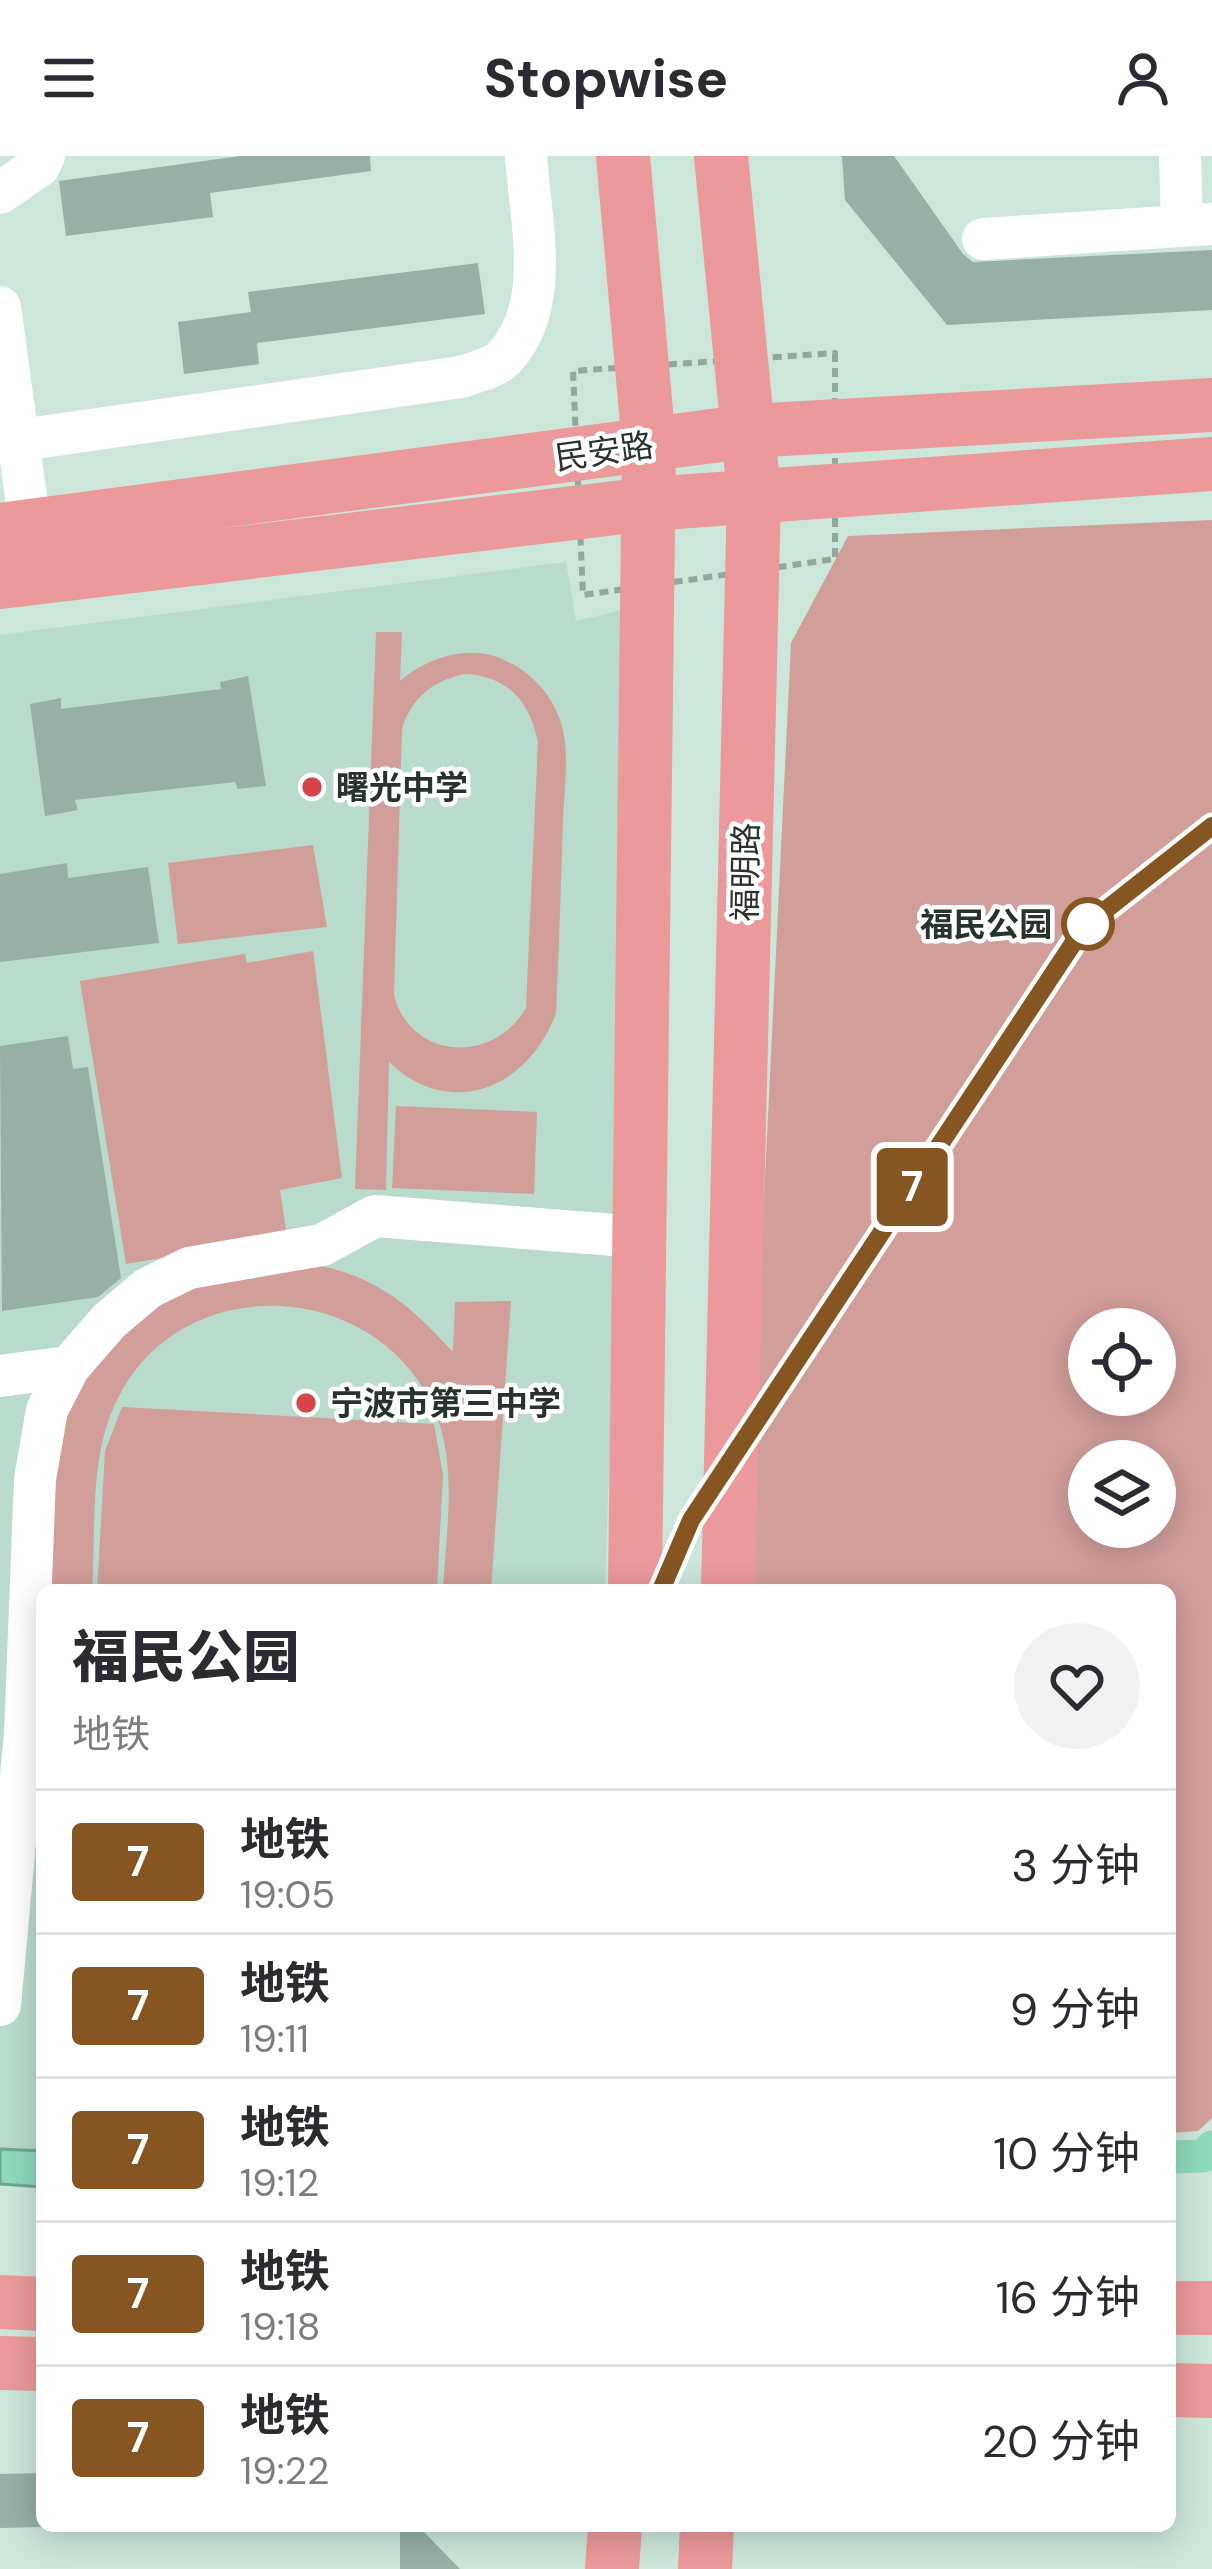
<!DOCTYPE html>
<html lang="zh">
<head>
<meta charset="utf-8">
<style>
	:root { --surface:#fff; --page:#f2f2f3; --text:#2b2b33; --muted:#7c7c81; --line:#e1e1e2 }
	body { margin:0; font-family:"DM Sans","Noto Sans SC",sans-serif; background:var(--page); color:var(--text); height:100vh; display:flex; flex-direction:column; font-size:45px; white-space:nowrap }
	* { box-sizing:border-box; margin:0 }
	p { font-size:39px; color:var(--muted) }
	.icon { flex:none; width:66px; height:66px; fill:none; stroke:currentColor; stroke-width:2; stroke-linecap:round; stroke-linejoin:round }
	.map { position:relative; flex:1; overflow:hidden }
	.drawer { position:absolute; left:36px; top:1428px; width:1140px; height:948px; display:flex; flex-direction:column; background:var(--surface); border-radius:18px; box-shadow:0 6px 30px #0003 }
	.drawer>* { flex:none }
	.badge { padding:0 24px; border-radius:9px; font-size:42px; line-height:78px }
	.tools { position:absolute; left:1068px; top:1152px; display:grid; gap:24px }
	.tools a { display:grid; place-items:center; width:108px; height:108px; border-radius:50%; background:var(--surface); box-shadow:0 6px 30px #0003; font-size:60px }
	.map>.badge { position:absolute; translate:-50% -50%; box-shadow:0 0 0 6px #fff }
	.round { display:grid; place-items:center; flex:none; width:126px; height:126px; border-radius:63px; background:var(--page) }
	.head { display:flex; align-items:center; justify-content:space-between; height:204px; padding:0 36px }
	h1 { font-size:57px; font-weight:800; line-height:90px }
	ul { padding:0; list-style:none }
	li { display:flex; align-items:center; gap:36px; height:144px; padding:0 36px; border-top:3px solid var(--line) }
	li div { flex:1 }
	li b { display:block; font-size:45px }
	li em { font-style:normal }
	li .badge { min-width:132px; font-weight:700; text-align:center }
	header { display:flex; justify-content:space-between; align-items:center; height:156px; padding:0 36px; background:var(--surface); font-size:54px; font-weight:800 }
	.map>svg:first-child { display:block }
</style>
</head>
<body>
<header><svg class="icon" aria-label="menu" viewBox="0 0 24 24"><path d="M4 6h16M4 12h16M4 18h16"/></svg>Stopwise<svg class="icon" aria-label="person" viewBox="0 0 24 24"><circle cx="12" cy="8" r="4"/><path d="M4 21q1-7 8-7t8 7"/></svg></header>
<div class="map">
<svg width="1212" height="2413" viewBox="0 0 1212 2413">
	<rect width="100%" height="100%" fill="#cce6da"/>
	<!-- built -->
	<path fill="#b9dbcb" d="M566 406 576 465 627 453 617 1061 605 1434H42V1998L0 1994V479Z"/>
	<!-- green -->
	<path fill="#d29e9a" fill-rule="evenodd" d="M1212 364V1962L1198 1975 1170 1977V1434H745L791 487 848 380ZM1089 1173H1155V1239H1089ZM1089 1305H1155V1371H1089Z
		M376 476H402L400 525C424 504 462 490 494 500 527 511 553 537 562 570 570 599 564 633 563 663 561 728 559 792 556 857 529 932 450 965 389 906L386 1034 355 1033ZM465 518C508 520 530 546 538 586L526 852C494 908 411 905 394 839L402 573C411 542 434 524 465 518Z
		M313 689 327 771 178 788 168 707Z
		M313 795 342 1022 280 1034 287 1081 126 1108 80 825 245 798 247 807Z
		M396 950 537 956 534 1038 392 1032Z
		M293 1105C368 1115 403 1141 453 1196L455 1146 511 1145 491 1434H443C446 1377 457 1315 437 1261 385 1123 182 1109 117 1244 89 1300 96 1373 92 1434H47L52 1291 74 1233 163 1133Z
		M122 1251 434 1268 443 1319 437 1434H97L105 1295Z"/>
	<!-- water -->
	<path fill="#8ed9b9" stroke="#70a78f" stroke-width="3" d="M0 1993 42 1995V2031L0 2028Z"/>
	<g fill="none" stroke-linecap="round" stroke-linejoin="round">
		<!-- canal -->
		<path stroke="#8ed9b9" stroke-width="33" d="M1170 2001 1203 2000 1212 1991"/>
	</g>
	<!-- building -->
	<path fill="#97afa4" d="M240 0H370L371 15 210 37 213 61 66 80 59 25Z
		M842 0H894L963 98 973 106 1212 94V154L947 169 845 44Z
		M478 107 485 158 257 187 259 208 184 218 178 166 251 156 248 136Z
		M248 520 266 630 238 633 235 626 75 644 78 654 45 660 30 548 61 542V553L221 533 220 526Z
		M67 707 68 722 148 711 159 787 0 806V718Z
		M68 880 73 913 88 911 121 1122 98 1141 2 1155 0 890Z
		M42 2317V2371L0 2372V2318Z
		M400 2374H422L460 2413H400Z"/>
	<g fill="none" stroke-linecap="round" stroke-linejoin="round">
		<!-- path -->
		<path stroke="#92a79d" stroke-width="6" stroke-dasharray="9 6" stroke-linecap="butt" d="M835 197V403L583 439 573 215Z"/>
		<!-- minor -->
		<path stroke="#fff" stroke-width="42" d="M1180 0 1182 70
			M0 37 39 10 44 0
			M983 83 1212 68
			M0 151 30 370
			M0 287 461 221C475 216 494 212 504 202 553 150 530 64 526 0
			M0 1220 69 1211
			M0 1849 25 1577 35 1323 47 1254 69 1211 109 1165 148 1132 189 1112 322 1089 375 1060 639 1081"/>
		<!-- major -->
		<path stroke="#eb999a" stroke-width="54" d="M623 0 649 289 635 1434
			M721 0 754 338 728 1434
			M0 374 750 275 1212 249
			M0 426 648 348 1212 308
			M0 2146 42 2148
			M1170 2152H1212
			M0 2207 42 2208
			M1170 2234 1212 2235
			M612 2413 615 2370
			M705 2413 707 2370"/>
	</g>
	<g fill="none" stroke-linecap="round" stroke-linejoin="round">
		<!-- line casing -->
		<g stroke="#fff" stroke-width="27">
			<path id="line" d="M661 1434 691 1364 1084 771 1212 670"/>
		</g>
		<!-- line -->
		<use href="#line" stroke="#855622" stroke-width="18"/>
	</g>
	<!-- markers -->
	<g fill="#d54549" stroke="#fff" stroke-width="4.5">
		<circle cx="312" cy="631" r="12"/>
		<circle cx="306" cy="1247" r="12"/>
	</g>
	<circle fill="#fff" stroke="#855622" stroke-width="6" cx="1088" cy="768" r="24"/>
	<g text-anchor="middle" stroke-width="9" stroke-linejoin="round" paint-order="stroke">
		<!-- street labels -->
		<g font-size="33" fill="#29332e" stroke="#fff">
			<text transform="translate(604 295) rotate(-8)" y="12">民安路</text>
			<text transform="translate(745 716) rotate(-89)" y="12">福明路</text>
		</g>
		<!-- poi labels -->
		<g font-size="33" font-weight="bold" fill="#29332e" stroke="#fff" text-anchor="start">
			<text x="336" y="643">曙光中学</text>
			<text x="330" y="1259">宁波市第三中学</text>
		</g>
		<!-- stop labels -->
		<g font-size="33" font-weight="bold" fill="#29332e" stroke="#fff" text-anchor="end">
			<text x="1052" y="780">福民公园</text>
		</g>
	</g>
</svg>
<div class="tools">
<a><svg class="icon" aria-label="locate" viewBox="0 0 24 24"><circle cx="12" cy="12" r="6"/><path d="M12 2v4M12 18v4M2 12h4M18 12h4"/></svg></a>
<a><svg class="icon" aria-label="layers" viewBox="0 0 24 24"><path d="M12 4l9 5-9 5-9-5zM3 14l9 5 9-5"/></svg></a>
</div>
<b class="badge" style="left:912px;top:1031px;background:#855622;color:#fff">7</b>
<section class="drawer">
<div class="head"><div><h1>福民公园</h1><p>地铁</p></div><a class="round"><svg class="icon" aria-label="heart" viewBox="0 0 24 24"><path d="M12 20l-8-8c-3-5 5-10 8-4 3-6 11-1 8 4z"/></svg></a></div>
<ul>
<li><span class="badge" style="background:#855622;color:#fff">7</span><div><b>地铁</b><p>19:05</p></div><em>3 分钟</em></li>
<li><span class="badge" style="background:#855622;color:#fff">7</span><div><b>地铁</b><p>19:11</p></div><em>9 分钟</em></li>
<li><span class="badge" style="background:#855622;color:#fff">7</span><div><b>地铁</b><p>19:12</p></div><em>10 分钟</em></li>
<li><span class="badge" style="background:#855622;color:#fff">7</span><div><b>地铁</b><p>19:18</p></div><em>16 分钟</em></li>
<li><span class="badge" style="background:#855622;color:#fff">7</span><div><b>地铁</b><p>19:22</p></div><em>20 分钟</em></li>
</ul>
</section>
</div>
</body>
</html>
